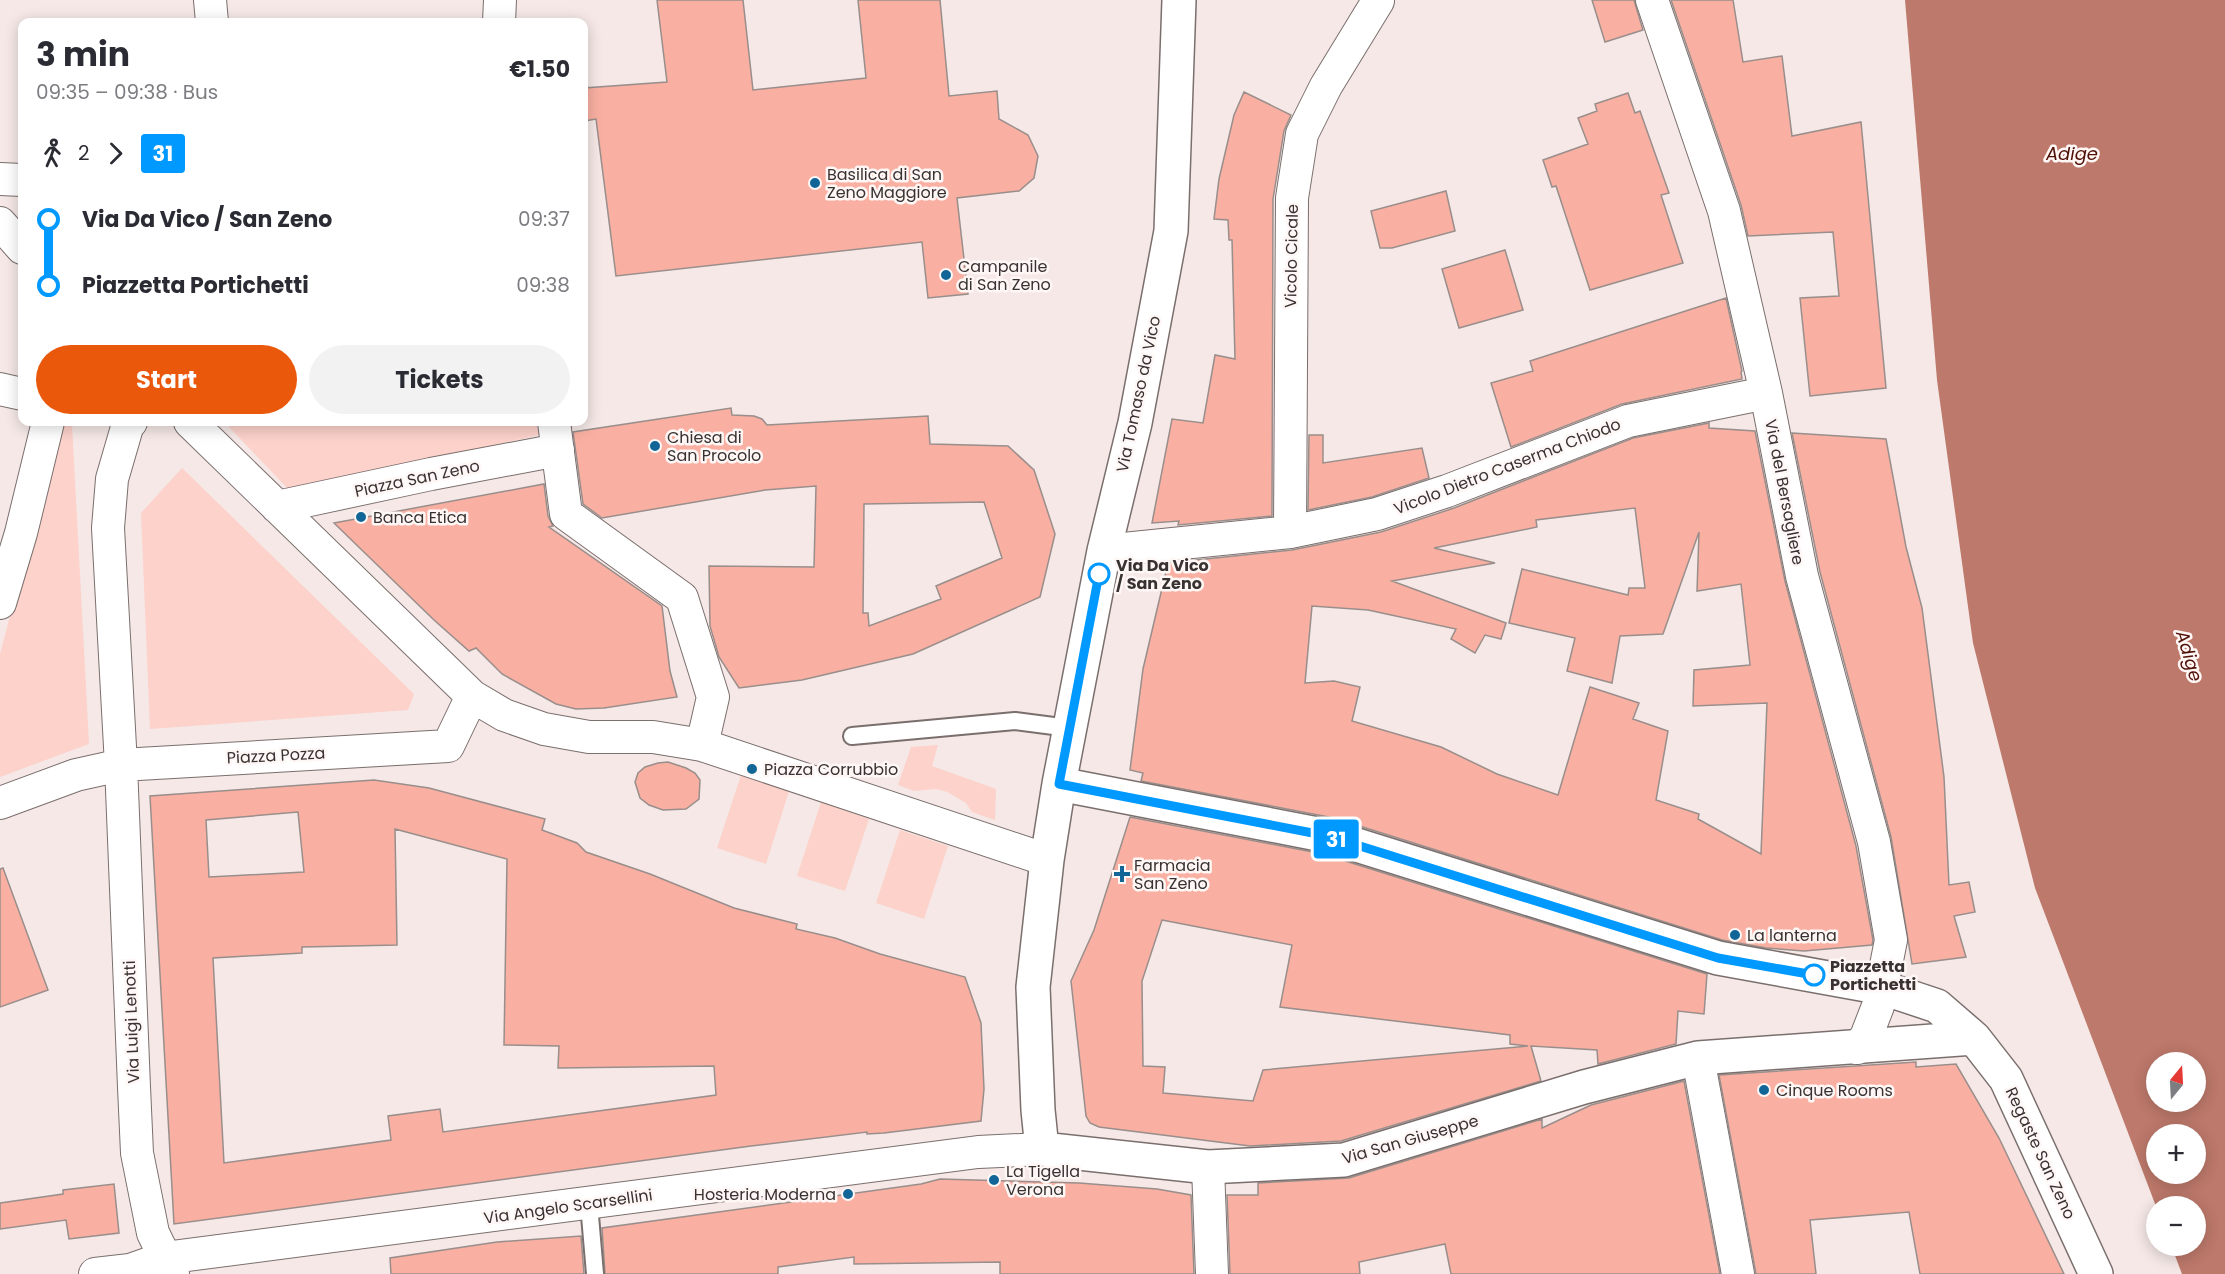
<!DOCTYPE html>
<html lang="en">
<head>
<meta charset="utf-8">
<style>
	:root { --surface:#fff; --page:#f2f2f3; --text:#2b2b33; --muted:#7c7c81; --accent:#ea580c }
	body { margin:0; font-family:Poppins,sans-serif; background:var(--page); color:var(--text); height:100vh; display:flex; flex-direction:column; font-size:22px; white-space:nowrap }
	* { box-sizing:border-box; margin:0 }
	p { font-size:20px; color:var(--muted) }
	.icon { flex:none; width:33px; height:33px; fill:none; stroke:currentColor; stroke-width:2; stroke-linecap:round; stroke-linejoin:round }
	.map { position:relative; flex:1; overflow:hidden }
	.sheet { position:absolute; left:18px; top:18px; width:570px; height:408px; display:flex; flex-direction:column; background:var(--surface); border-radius:12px; box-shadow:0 3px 15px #0003 }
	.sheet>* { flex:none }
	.badge { padding:0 12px; border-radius:4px; font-size:21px; line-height:39px }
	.needle { width:39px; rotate:18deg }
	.buttons { position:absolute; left:2146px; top:1052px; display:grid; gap:12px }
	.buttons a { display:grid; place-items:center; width:60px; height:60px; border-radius:50%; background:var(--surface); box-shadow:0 3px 15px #0003; font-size:30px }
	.map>.badge { position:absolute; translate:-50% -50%; box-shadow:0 0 0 3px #fff }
	.legs { display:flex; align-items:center; gap:9px; height:66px; padding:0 18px; font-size:20px }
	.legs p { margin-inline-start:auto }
	.overview { display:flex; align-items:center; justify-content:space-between; height:102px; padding:0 18px }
	h1 { font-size:33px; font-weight:700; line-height:45px }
	.button { display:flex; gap:12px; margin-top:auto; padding:12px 18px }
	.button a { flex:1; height:69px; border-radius:36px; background:var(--accent); color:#fff; font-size:24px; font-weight:700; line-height:69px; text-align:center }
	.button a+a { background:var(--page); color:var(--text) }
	ul { padding:0 18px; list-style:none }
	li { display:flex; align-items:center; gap:21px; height:66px; font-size:22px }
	li i { display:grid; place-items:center; width:9px; height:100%; margin:0 8px; background:currentColor }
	li i::after { content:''; width:15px; height:15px; margin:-8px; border:4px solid; border-radius:50%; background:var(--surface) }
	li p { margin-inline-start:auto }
	li:first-child i { background:linear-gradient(#0000 50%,currentColor 0) }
	li:last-child i { background:linear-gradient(currentColor 50%,#0000 0) }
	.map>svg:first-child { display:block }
</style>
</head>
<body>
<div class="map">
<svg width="2225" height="1274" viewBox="0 0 2225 1274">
	<rect width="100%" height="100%" fill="#f5e8e6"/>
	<!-- green -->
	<path fill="#fcd2ca" d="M61 422 72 424 89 744 0 777V654Z
		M251 422H536L539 435 290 491 228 426Z
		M182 468 414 694 408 710 150 729 141 513Z
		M938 745 932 766 996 789 995 820 972 812 966 803 947 792 936 789 914 791 898 785 911 747Z
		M741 775 789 791 766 864 717 848Z
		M821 802 869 819 845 891 797 876Z
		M900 830 948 846 924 919 876 903Z"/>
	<!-- water -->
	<path fill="#bd796b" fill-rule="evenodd" d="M1905 0H2225V1274H2182L2171 1245H2196V1206H2157V1209L2035 888 1973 643 1937 380ZM2157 1062H2196V1101H2157ZM2157 1134H2196V1173H2157Z"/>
	<!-- building -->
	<path fill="#f9b0a2" stroke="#998e8b" stroke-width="1.5" fill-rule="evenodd" d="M657 0H743L753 90 866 78 858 0H940L949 96 997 91 999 119 1028 135 1038 156 1034 178 1019 191 957 198 968 294 928 298 922 242 616 276 596 119 584 121V88L667 82Z
		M1592 0H1634L1643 30 1605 42Z
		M1671 0H1733L1743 62 1782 56 1792 136 1861 122 1886 388 1810 396 1800 298 1839 296 1833 232 1748 236 1741 205Z
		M1244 92 1291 115 1284 131 1273 199 1272 516 1178 525 1179 521 1152 523 1172 419 1203 423 1215 355 1235 359 1232 240H1229L1228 220 1214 219 1219 179 1234 115Z
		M1628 93 1635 113 1640 111 1669 193 1661 195 1683 263 1590 290 1556 186 1552 187 1543 160 1588 144 1578 118 1597 111 1595 104Z
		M1446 191 1455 231 1392 248H1380L1371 211Z
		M1505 250 1523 310 1459 328 1442 269Z
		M1726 298 1742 371 1741 372 1742 379 1622 404 1511 447 1491 383 1533 371 1530 361Z
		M731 408 732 415 754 416 762 419 767 425 928 416 930 444 1008 446 1034 470 1055 534 1040 597 913 654 802 680 739 688 719 657 710 626 709 566 814 567 816 486 765 490 602 518 583 504 573 432ZM984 502 1002 558 936 586 941 599 869 626 868 613H863L864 504Z
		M1709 423V428L1755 431 1785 581 1856 846 1873 940 1872 945 1804 951 1766 948 1722 940 1334 818 1141 781 1143 773 1130 770 1143 669 1168 563 1292 550 1381 532 1454 508 1633 438ZM1635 508 1645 588H1629L1628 595 1522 569 1509 623 1575 638 1567 671 1612 683 1620 636 1663 634 1699 532 1697 591 1741 584 1750 665 1694 670 1693 706 1767 703 1761 854 1698 819 1699 814 1656 800 1668 731 1633 719 1639 703 1590 687 1558 795 1497 774 1441 747 1352 721 1360 687 1334 681 1305 683 1312 606 1368 610 1456 629 1451 639 1475 653 1485 635 1501 639 1506 623 1392 581 1495 563 1434 548 1537 527 1536 520Z
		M1792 433 1886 439 1906 547 1922 608 1944 777 1949 885 1969 882 1975 912 1954 916 1966 957 1912 964 1891 837 1820 572Z
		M1309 435H1323V463L1422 448 1429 478 1372 497 1308 510Z
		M544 484 548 516 553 526 549 527 662 606 670 671 677 697 604 708 576 709 556 704 502 674 476 648 469 651 434 620 334 523Z
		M668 762 686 768 695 773 700 780 699 799 686 809 663 810 649 805 640 798 635 782 638 773 645 767 658 763Z
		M374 780 429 788 545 819 542 830 577 843 586 852 650 874 734 908 797 924 796 929 835 938 880 954 965 977 981 1023 984 1089 981 1121 884 1133 867 1134V1132L751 1146 174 1224 150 796ZM298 812 304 872 209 877 206 820ZM395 829 507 859 504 1045 559 1046 558 1068 714 1066 716 1095 443 1132 440 1109 388 1116 391 1140 224 1163 213 958 302 953V947L397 945Z
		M1130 817 1323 854 1707 974 1704 1014 1678 1011 1676 1044 1598 1064 1597 1050 1531 1046 1541 1081 1341 1141 1250 1146 1099 1127 1090 1123 1086 1116 1071 981 1094 930ZM1162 920 1292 945 1280 1007 1510 1035V1044L1528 1046 1263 1070 1253 1101 1163 1093 1165 1067 1143 1066 1142 981Z
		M3 868 48 990 0 1007V869Z
		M1916 1062V1067L1956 1064 1999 1138 2064 1274H1920L1909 1212 1810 1220 1816 1274H1756L1719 1075Z
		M1684 1081 1720 1274H1451L1445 1244 1359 1262 1360 1274H1230L1227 1195H1258V1183L1349 1178 1542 1119V1128L1591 1105Z
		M940 1179 1079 1183 1157 1189 1191 1195 1194 1274H1000V1262L854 1264V1257L778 1267V1274H605L602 1228 921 1184Z
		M114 1184 119 1233 69 1239 66 1220 0 1229V1203L63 1194V1190Z
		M581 1236 584 1274H391L390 1258 497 1242Z"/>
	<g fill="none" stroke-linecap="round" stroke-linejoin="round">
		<!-- lane casing -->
		<g stroke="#7a6f6d" stroke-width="20">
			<path id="lane" d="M852 736 1015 721 1069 728
				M589 1204 595 1274"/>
		</g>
		<!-- street casing -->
		<g stroke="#7a6f6d" stroke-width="34">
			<path id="street" d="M210 0 212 22
				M1652 0 1724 211 1766 393 1802 576 1874 842 1891 940 1878 1006 1866 1037 1857 1048
				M499 22 500 0
				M0 179 22 180
				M0 223 22 248
				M0 389 22 394
				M131 422 128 424 112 479 108 528 121 765 134 1087 137 1153 153 1233 173 1274
				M190 422 472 696 504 715 544 729 589 737H653L702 745 1047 860
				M554 422 566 514 682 598 713 697 702 745
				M277 507 431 474 558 450
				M1290 532 1292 198 1302 134 1326 86 1378 1
				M1104 551 1290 532 1377 514 1447 491 1628 421 1766 393
				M0 603 21 533 48 422
				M0 803 76 775 121 765 448 746 472 696
				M1698 1058 1738 1274
				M1208 1167 1212 1274
				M95 1274 130 1270 164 1258 978 1152 1042 1149"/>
		</g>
		<!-- secondary casing -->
		<g stroke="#7a6f6d" stroke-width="36">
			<path id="secondary" d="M1179 0 1171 231 1135 423 1104 551 1059 784 1047 860 1033 987 1038 1110 1042 1149 1208 1167 1344 1160 1584 1087 1698 1058 1974 1038
				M1059 784 1328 836 1718 958 1883 988 1937 1006 1974 1038 2006 1079 2096 1274"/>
		</g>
		<!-- lane -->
		<use href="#lane" stroke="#fff" stroke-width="16"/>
		<!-- street -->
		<use href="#street" stroke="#fff" stroke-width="32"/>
		<!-- secondary -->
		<use href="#secondary" stroke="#fff" stroke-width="33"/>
	</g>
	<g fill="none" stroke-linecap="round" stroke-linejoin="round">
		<!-- line-1 casing -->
		<g stroke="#fff" stroke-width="14">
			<path id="line-1" d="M1099 574 1059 784 1328 836 1718 958 1814 975"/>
		</g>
		<!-- line-1 -->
		<use href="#line-1" stroke="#09f" stroke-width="9"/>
	</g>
	<!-- markers -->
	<g fill="#126697" stroke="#fef7f5" stroke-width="2">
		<circle cx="815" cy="183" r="6"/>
		<circle cx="946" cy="275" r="6"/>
		<circle cx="655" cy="446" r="6"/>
		<circle cx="361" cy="517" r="6"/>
		<circle cx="752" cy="769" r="6"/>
		<path d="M1119 865h6v6h6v6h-6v6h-6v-6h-6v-6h6z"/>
		<circle cx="1735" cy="935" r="6"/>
		<circle cx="1764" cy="1090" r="6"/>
		<circle cx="994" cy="1180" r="6"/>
		<circle cx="848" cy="1194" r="6"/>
	</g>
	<g fill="#fff" stroke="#09f" stroke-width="3">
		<circle cx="1099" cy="574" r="10"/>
		<circle cx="1814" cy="975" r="10"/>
	</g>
	<g text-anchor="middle" stroke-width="5" stroke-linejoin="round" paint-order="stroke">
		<!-- poi labels -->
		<g font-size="16" fill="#383332" stroke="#fef7f5" text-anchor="start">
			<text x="827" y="180">Basilica di San<tspan x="827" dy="18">Zeno Maggiore</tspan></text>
			<text x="958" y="272">Campanile<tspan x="958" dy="18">di San Zeno</tspan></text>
			<text x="667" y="443">Chiesa di<tspan x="667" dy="18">San Procolo</tspan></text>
			<text x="373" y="523">Banca Etica</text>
			<text x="764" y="775">Piazza Corrubbio</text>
			<text x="1134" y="871">Farmacia<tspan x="1134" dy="18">San Zeno</tspan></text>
			<text x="1747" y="941">La lanterna</text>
			<text x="1776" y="1096">Cinque Rooms</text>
			<text x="1006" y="1177">La Tigella<tspan x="1006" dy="18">Verona</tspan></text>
			<text x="836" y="1200" text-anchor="end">Hosteria Moderna</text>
		</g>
		<!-- street labels -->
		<g font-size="16" fill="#383332" stroke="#fef7f5">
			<text transform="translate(1291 256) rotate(-89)" y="6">Vicolo Cicale</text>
			<text transform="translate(1138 394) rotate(-78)" y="6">Via Tomaso da Vico</text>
			<text transform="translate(1507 466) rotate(-21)" y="6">Vicolo Dietro Caserma Chiodo</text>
			<text transform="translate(417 478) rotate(-12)" y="6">Piazza San Zeno</text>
			<text transform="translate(1785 492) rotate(79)" y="6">Via del Bersagliere</text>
			<text transform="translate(276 755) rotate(-3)" y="6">Piazza Pozza</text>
			<text transform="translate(131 1022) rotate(-92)" y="6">Via Luigi Lenotti</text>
			<text transform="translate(1410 1139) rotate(-16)" y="6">Via San Giuseppe</text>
			<text transform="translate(2041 1153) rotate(65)" y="6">Regaste San Zeno</text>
			<text transform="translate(568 1206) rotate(-8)" y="6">Via Angelo Scarsellini</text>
		</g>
		<!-- stop labels -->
		<g font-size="16" font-weight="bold" fill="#383332" stroke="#fef7f5" text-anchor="start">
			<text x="1116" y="571">Via Da Vico<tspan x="1116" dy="18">/ San Zeno</tspan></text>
			<text x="1830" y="972">Piazzetta<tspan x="1830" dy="18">Portichetti</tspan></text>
		</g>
		<!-- water labels -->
		<g font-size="18" font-style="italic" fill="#501108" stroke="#fef7f5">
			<text x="2072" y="160">Adige</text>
			<text transform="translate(2189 656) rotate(73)" y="6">Adige</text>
		</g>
	</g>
</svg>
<div class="buttons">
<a><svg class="needle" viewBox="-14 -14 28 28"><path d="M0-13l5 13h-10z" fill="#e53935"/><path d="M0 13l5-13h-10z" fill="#7c7c81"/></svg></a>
<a>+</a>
<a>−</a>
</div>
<b class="badge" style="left:1336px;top:839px;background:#09f;color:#fff">31</b>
<section class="sheet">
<div class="overview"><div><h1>3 min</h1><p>09:35 – 09:38 · Bus</p></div><b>€1.50</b></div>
<div class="legs"><svg class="icon" aria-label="walk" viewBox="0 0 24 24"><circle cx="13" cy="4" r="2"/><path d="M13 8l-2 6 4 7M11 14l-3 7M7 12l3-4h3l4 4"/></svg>2<svg class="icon" aria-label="forward" viewBox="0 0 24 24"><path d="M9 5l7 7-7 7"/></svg><b class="badge" style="background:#09f;color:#fff">31</b></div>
<ul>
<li><i style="color:#09f"></i><b>Via Da Vico / San Zeno</b><p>09:37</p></li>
<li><i style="color:#09f"></i><b>Piazzetta Portichetti</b><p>09:38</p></li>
</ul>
<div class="button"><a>Start</a><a>Tickets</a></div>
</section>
</div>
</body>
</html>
